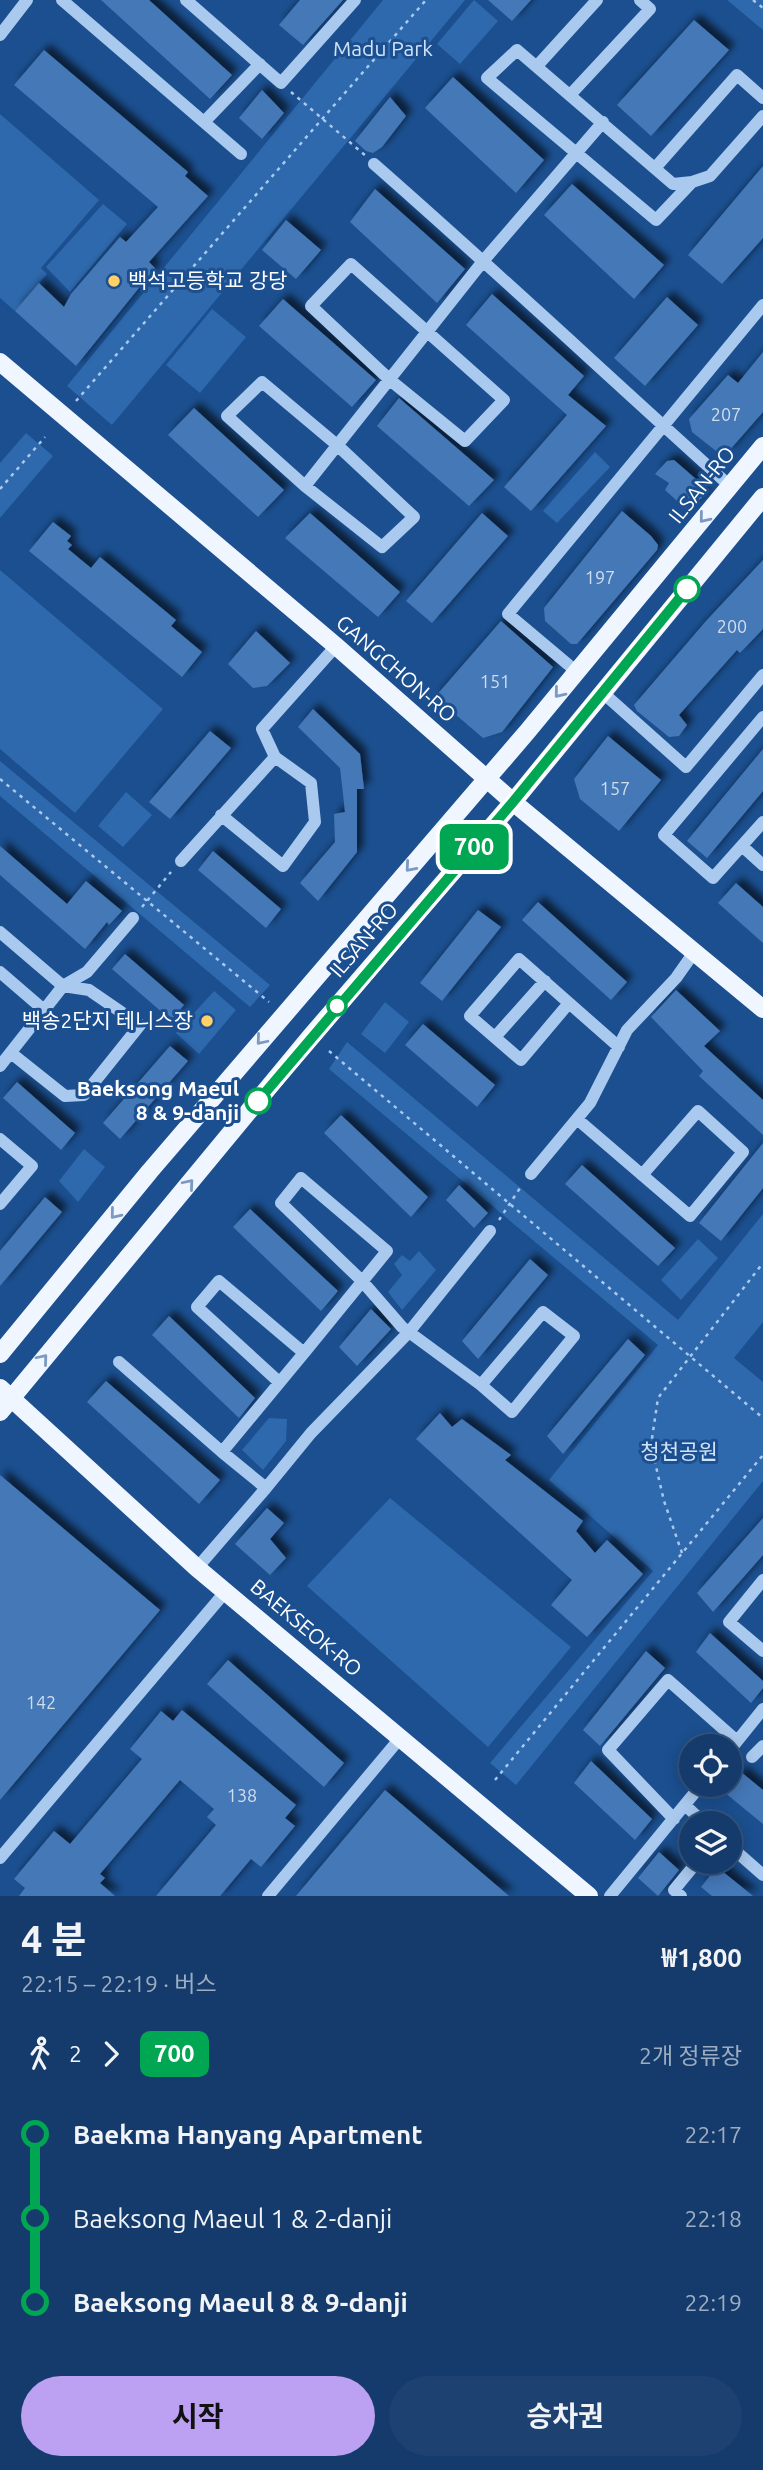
<!DOCTYPE html>
<html lang="ko">
<head>
<meta charset="utf-8">
<style>
	:root { --surface:#143b6b; --page:#1d4271; --text:#f1f3f6; --muted:#9dadc1; --line:#33557e; --accent:#bca0f2 }
	body { margin:0; font-family:Ubuntu,"Noto Sans KR",sans-serif; background:var(--page); color:var(--text); height:100vh; display:flex; flex-direction:column; font-size:26px; white-space:nowrap }
	* { box-sizing:border-box; margin:0 }
	p { font-size:23px; color:var(--muted) }
	.icon { flex:none; width:38px; height:38px; fill:none; stroke:currentColor; stroke-width:2; stroke-linecap:round; stroke-linejoin:round }
	.map { position:relative; height:1896px; overflow:hidden }
	.panel { display:flex; flex-direction:column; background:var(--surface); flex:1 }
	.panel>* { flex:none }
	.badge { padding:0 14px; border-radius:10px; font-size:24px; line-height:46px }
	.buttons { position:absolute; left:679px; top:1734px; display:grid; gap:14px }
	.buttons a { display:grid; place-items:center; width:63px; height:63px; border-radius:50%; background:var(--surface); box-shadow:0 4px 18px #0003,0 0 0 2px var(--line); font-size:35px }
	.map>.badge { position:absolute; translate:-50% -50%; box-shadow:0 0 0 4px #fff }
	.legs { display:flex; align-items:center; gap:10px; height:77px; padding:0 21px; font-size:23px }
	.legs p { margin-inline-start:auto }
	.head { display:flex; align-items:center; justify-content:space-between; height:119px; padding:0 21px }
	h1 { font-size:38px; font-weight:700; line-height:52px }
	.button { display:flex; gap:14px; margin-top:auto; padding:14px 21px }
	.button a { flex:1; height:80px; border-radius:42px; background:var(--accent); color:#111; font-size:28px; font-weight:700; line-height:80px; text-align:center }
	.button a+a { background:var(--page); color:var(--text) }
	ul { padding:0 21px; list-style:none }
	li { display:flex; align-items:center; gap:24px; height:84px; font-size:26px }
	li i { display:grid; place-items:center; width:10px; height:100%; margin:0 9px; background:currentColor }
	li i::after { content:''; width:18px; height:18px; margin:-9px; border:5px solid; border-radius:50%; background:var(--surface) }
	li p { margin-inline-start:auto }
	li:first-child i { background:linear-gradient(#0000 50%,currentColor 0) }
	li:last-child i { background:linear-gradient(currentColor 50%,#0000 0) }
	.map>svg:first-child { display:block }
</style>
</head>
<body>
<div class="map">
<svg width="763" height="1896" viewBox="0 0 763 1896">
	<defs>
		<filter id="shadow"><feDropShadow dx="6" dy="-6" stdDeviation="3.5" flood-color="#0009"/></filter>
	</defs>
	<rect width="100%" height="100%" fill="#1b4f8f"/>
	<!-- green -->
	<path fill="#2e69ad" d="M383 0H465L112 425 67 386Z
		M474 0 498 21 460 64 437 44Z
		M727 0H763V30Z
		M0 114 99 200 41 268 47 274 15 311 0 298Z
		M103 204 127 224 70 292 46 267Z
		M212 309 246 337 200 393 166 365Z
		M26 433 53 456 0 518V463Z
		M595 452 610 467 557 523 543 511Z
		M0 570 163 709 75 813 0 749Z
		M0 761 270 985 250 1007 0 796Z
		M126 792 152 815 123 847 98 826Z
		M214 991 236 1010 199 1054 176 1033Z
		M385 1002 409 1022 385 1053 361 1034Z
		M347 1042 678 1320 763 1214V1322L734 1358 763 1382V1481L516 1785 490 1763 653 1571 549 1480 658 1345 329 1069Z
		M84 1149 105 1167 78 1202 59 1181Z
		M698 1239 718 1258 681 1300 661 1280Z
		M419 1251 436 1270 402 1310 388 1292 402 1275 394 1264 402 1255 410 1261Z
		M269 1418 287 1419 286 1441 263 1470 242 1450Z
		M390 1498 571 1647 488 1747 307 1586Z"/>
	<!-- building -->
	<path fill="#4478b7" filter="url(#shadow)" d="M101 0H149L232 75 210 99Z
		M300 0H343L303 45 279 25Z
		M488 0H531L512 21Z
		M694 20 729 50 651 136 617 105Z
		M44 50 188 172 185 176 208 196 149 262 155 268 76 366 15 311 39 283 64 307 71 294 120 237 126 242 158 207 14 85Z
		M453 77 544 160 516 193 425 108Z
		M262 90 284 113 262 139 239 118Z
		M390 97 406 116 382 147 373 153 366 151 355 141Z
		M763 166V238L722 284 688 255Z
		M572 184 664 265 634 299 544 215Z
		M375 189 465 269 437 303 350 222Z
		M286 220 321 250 296 279 262 250Z
		M492 294 584 376 568 395 606 426 531 511 504 487 567 415 466 325Z
		M667 297 698 325 645 386 614 358Z
		M283 299 376 380 352 407 259 326Z
		M763 352V412L728 452 716 451 692 432 689 419 728 375 738 383Z
		M399 398 494 480 469 506 377 426Z
		M194 408 284 490 258 517 168 435Z
		M674 460 704 486 702 498 686 509 665 490 669 483 655 474 667 461Z
		M622 511 651 536 658 545 657 550 577 644H571L545 621 544 608Z
		M310 513 400 592 378 617 285 538Z
		M482 513 508 536 432 623 406 601Z
		M53 522 71 536 67 541 72 545 68 549 91 568 100 557 176 620 171 626 202 652 182 677 29 551Z
		M763 560V629L740 653 737 650 679 715 687 725 679 736 669 737 637 711 634 705 706 621Z
		M501 621 553 667 502 732 483 738 435 697Z
		M256 631 290 663 267 686 253 688 228 664Z
		M313 709 360 754 364 789H357V852L318 901 300 883 335 842 334 814 345 812 340 768 298 727Z
		M210 731 231 748 170 819 149 802Z
		M608 736 661 780 619 831 580 799 574 779Z
		M763 749V791L707 858 687 841Z
		M0 846 67 904 86 881 122 911 109 925 107 922 85 949 0 875Z
		M213 851 281 909 266 928 198 870Z
		M736 883 763 907V943L718 903Z
		M538 902 627 982 611 1000 522 920Z
		M478 910 501 927 442 1001 420 983Z
		M125 954 184 1005 171 1020 112 969Z
		M676 990 720 1031 704 1046 763 1100V1135L699 1076 703 1071 651 1017Z
		M423 1024 495 1085 477 1107 405 1045Z
		M170 1046 188 1061 120 1139 103 1123Z
		M17 1082 75 1133 61 1150 3 1098Z
		M341 1115 428 1197 411 1217 324 1133Z
		M763 1143V1188L721 1241 699 1223Z
		M582 1165 675 1248 658 1266 565 1184Z
		M459 1185 488 1213 474 1228 446 1200Z
		M45 1197 62 1212 0 1286V1251Z
		M250 1209 338 1291 321 1311 233 1227Z
		M530 1259 548 1275 478 1359 462 1341Z
		M371 1309 391 1329 357 1366 339 1347Z
		M169 1316 255 1398 239 1418 152 1335Z
		M628 1339 645 1355 563 1454 547 1436Z
		M106 1381 220 1480 199 1504 87 1402Z
		M440 1413 452 1427 462 1419 511 1455 505 1460 583 1521 576 1531 595 1553 607 1540 643 1574 587 1637 551 1605 572 1580 416 1439Z
		M0 1475 160 1610 0 1800Z
		M267 1508 284 1523 270 1539 286 1558 270 1575 235 1544Z
		M763 1518V1555L713 1612 697 1593Z
		M710 1633 763 1681V1688L751 1703 696 1652Z
		M646 1651 665 1668 600 1746 583 1730Z
		M228 1660 344 1763 324 1787 207 1684Z
		M182 1710 296 1805 285 1818 295 1826 261 1867 251 1859 220 1896H156L216 1825 207 1817 214 1809 180 1780 100 1874 105 1878 100 1883 115 1896H19L25 1888 14 1879 54 1831 70 1844 142 1759 130 1749 161 1711 173 1721Z
		M591 1761 652 1819 635 1840 574 1783Z
		M741 1772 763 1790V1824L724 1792Z
		M385 1790 509 1896H296Z
		M659 1852 679 1870 658 1896 638 1878Z
		M717 1867 753 1896H712L701 1887Z"/>
	<g fill="none" stroke-linecap="round" stroke-linejoin="round">
		<!-- path -->
		<path stroke="#a9c9ee" stroke-width="2.5" stroke-dasharray="3.5 5" stroke-linecap="butt" d="M753 0 763 8
			M291 92 366 156
			M76 401 426 0
			M0 489 45 437
			M0 779 269 1002
			M142 907 171 872
			M329 1051 763 1418
			M499 1220 522 1185
			M682 1553 664 1501 651 1445 658 1398 763 1263
			M495 1780 763 1455"/>
		<!-- minor -->
		<path stroke="#a9c9ee" stroke-width="12" d="M62 0 241 154
			M186 0 281 83 355 0
			M0 35 27 0
			M537 66 597 0
			M570 95 650 9 640 0
			M204 122 260 64
			M374 164C494 269 611 379 730 486
			M655 168 737 75 763 98
			M692 182 656 220 487 78 517 50 673 184 692 182 710 176 763 116
			M351 264 504 400 465 441 390 380 311 306Z
			M262 382 337 445 414 517 382 547 305 486 227 416Z
			M305 486 484 260 603 122
			M577 672 508 614 763 305
			M602 692 686 767 763 675
			M763 717 664 835 713 878 763 822
			M221 815 283 866 315 822 311 783 275 757
			M742 846 763 865
			M181 861 275 757 262 729 336 646
			M0 932 63 986 89 990 140 1025 84 1095 65 1096 11 1053
			M0 972 44 1010
			M569 1003 521 1060 470 1016 519 959 619 1047
			M495 1037 545 981
			M0 1066 63 986 87 972 133 918
			M577 1119 690 1216 743 1152 698 1111 642 1175
			M0 1139 32 1166 0 1204
			M531 1174 590 1103 627 1030 676 978 695 951
			M543 1312 574 1336 512 1412 481 1385Z
			M304 1353 387 1251 301 1178 281 1203 362 1281 402 1327 481 1385
			M119 1362 222 1452 304 1353 219 1281 197 1307 279 1382
			M266 1488 311 1433 409 1332 490 1231
			M197 1568 266 1488 222 1452
			M763 1580 729 1622 763 1651
			M730 1750 763 1709
			M752 1757 763 1746
			M685 1805 705 1824
			M674 1819 608 1750 668 1680 737 1741
			M730 1846 763 1875
			M0 1858 226 1591
			M268 1896 401 1737
			M610 1896 701 1785
			M681 1896 674 1890 697 1862"/>
		<!-- major -->
		<path stroke="#f0f6ff" stroke-width="18" d="M0 362 336 646 513 802 763 1009
			M0 1354 150 1171 527 732 763 446
			M0 1388 197 1568 589 1896
			M0 1412 311 1036 513 802 763 497"/>
	</g>
	<!-- one-way arrows -->
	<defs><path id="oneway-chevron" d="M-2-3.5L2.5 0L-2 3.5" fill="none" stroke-width="1.6" stroke-linecap="round" stroke-linejoin="round" transform="scale(1.75)"/></defs>
	<g stroke="#7b9ac1">
		<use href="#oneway-chevron" transform="translate(704 518) rotate(129)"/>
		<use href="#oneway-chevron" transform="translate(559 693) rotate(129)"/>
		<use href="#oneway-chevron" transform="translate(410 867) rotate(131)"/>
		<use href="#oneway-chevron" transform="translate(261 1040) rotate(130)"/>
		<use href="#oneway-chevron" transform="translate(189 1184) rotate(-50)"/>
		<use href="#oneway-chevron" transform="translate(115 1214) rotate(129)"/>
		<use href="#oneway-chevron" transform="translate(43 1359) rotate(-50)"/>
	</g>
	<g fill="none" stroke-linecap="round" stroke-linejoin="round">
		<!-- line-1 casing -->
		<g stroke="#fff" stroke-width="16">
			<path id="line-1" d="M258 1101 513 802 687 589"/>
		</g>
		<!-- line-1 -->
		<use href="#line-1" stroke="#00a651" stroke-width="10"/>
	</g>
	<!-- markers -->
	<g fill="#ffd166" stroke="#1b4f8f" stroke-width="2.5">
		<circle cx="114" cy="281" r="7"/>
		<circle cx="207" cy="1021" r="7"/>
	</g>
	<g fill="#fff" stroke="#00a651" stroke-width="3.5">
		<circle cx="687" cy="589" r="12"/>
		<circle cx="337" cy="1006" r="9"/>
		<circle cx="258" cy="1101" r="12"/>
	</g>
	<g text-anchor="middle" stroke-width="6" stroke-linejoin="round" paint-order="stroke">
		<!-- number labels -->
		<g font-size="18" fill="#d0dded">
			<text x="726" y="421">207</text>
			<text x="600" y="584">197</text>
			<text x="732" y="633">200</text>
			<text x="495" y="688">151</text>
			<text x="615" y="795">157</text>
			<text x="41" y="1709">142</text>
			<text x="242" y="1802">138</text>
		</g>
		<!-- park labels -->
		<g font-size="21" fill="#cfe3fa" stroke="#1b4f8f">
			<text x="383" y="56">Madu Park</text>
			<text x="679" y="1459">청천공원</text>
		</g>
		<!-- poi labels -->
		<g font-size="21" fill="#fff" stroke="#1b4f8f" text-anchor="start">
			<text x="128" y="288">백석고등학교 강당</text>
			<text x="193" y="1028" text-anchor="end">백송2단지 테니스장</text>
		</g>
		<!-- street labels -->
		<g font-size="21" fill="#fff" stroke="#1b4f8f">
			<text transform="translate(702 485) rotate(-51)" y="7">ILSAN-RO</text>
			<text transform="translate(396 669) rotate(41)" y="7">GANGCHON-RO</text>
			<text transform="translate(364 940) rotate(-49)" y="7">ILSAN-RO</text>
			<text transform="translate(306 1628) rotate(40)" y="7">BAEKSEOK-RO</text>
		</g>
		<!-- stop labels -->
		<g font-size="21" font-weight="bold" fill="#fff" stroke="#1b4f8f" text-anchor="end">
			<text x="239" y="1096">Baeksong Maeul<tspan x="239" dy="24">8 &amp; 9-danji</tspan></text>
		</g>
	</g>
</svg>
<div class="buttons">
<a><svg class="icon" aria-label="locate" viewBox="0 0 24 24"><circle cx="12" cy="12" r="6"/><path d="M12 2v4M12 18v4M2 12h4M18 12h4"/></svg></a>
<a><svg class="icon" aria-label="layers" viewBox="0 0 24 24"><path d="M12 4l9 5-9 5-9-5zM3 14l9 5 9-5"/></svg></a>
</div>
<b class="badge" style="left:474px;top:847px;background:#00a651;color:#fff">700</b>
</div>
<section class="panel">
<div class="head"><div><h1>4 분</h1><p>22:15 – 22:19 · 버스</p></div><b>₩1,800</b></div>
<div class="legs"><svg class="icon" aria-label="walk" viewBox="0 0 24 24"><circle cx="13" cy="4" r="2"/><path d="M13 8l-2 6 4 7M11 14l-3 7M7 12l3-4h3l4 4"/></svg>2<svg class="icon" aria-label="forward" viewBox="0 0 24 24"><path d="M9 5l7 7-7 7"/></svg><b class="badge" style="background:#00a651;color:#fff">700</b><p>2개 정류장</p></div>
<ul>
<li><i style="color:#00a651"></i><b>Baekma Hanyang Apartment</b><p>22:17</p></li>
<li><i style="color:#00a651"></i><span>Baeksong Maeul 1 &amp; 2-danji</span><p>22:18</p></li>
<li><i style="color:#00a651"></i><b>Baeksong Maeul 8 &amp; 9-danji</b><p>22:19</p></li>
</ul>
<div class="button"><a>시작</a><a>승차권</a></div>
</section>
</body>
</html>
